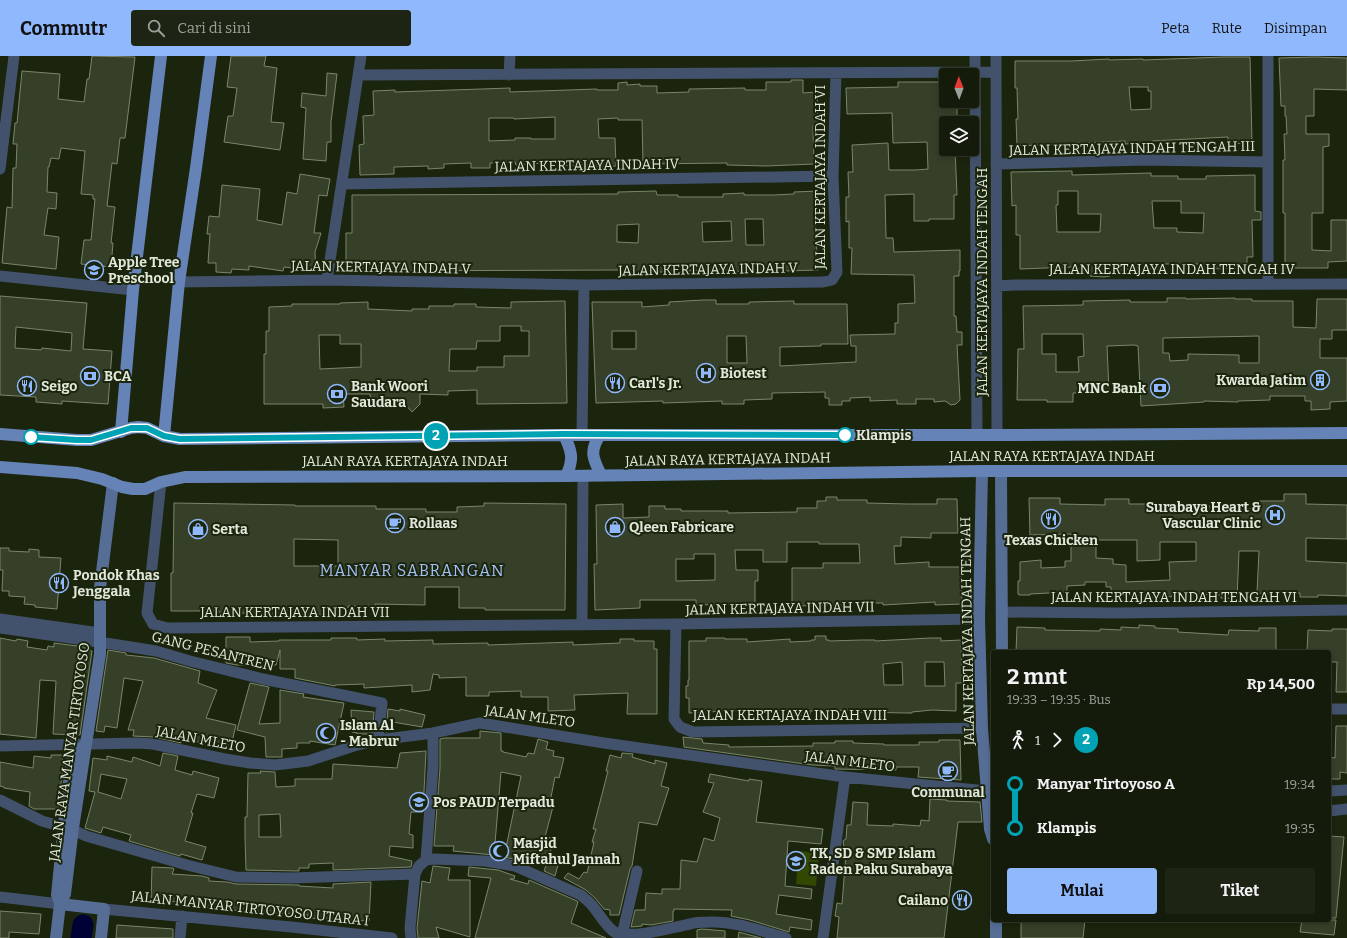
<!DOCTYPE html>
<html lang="id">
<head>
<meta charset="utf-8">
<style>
	:root { --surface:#141b0a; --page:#1d2413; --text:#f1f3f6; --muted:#9da19c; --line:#33392b; --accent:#90b8fd }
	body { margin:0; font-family:Bitter,serif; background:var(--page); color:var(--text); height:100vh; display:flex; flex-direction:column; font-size:15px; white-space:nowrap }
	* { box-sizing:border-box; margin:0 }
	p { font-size:13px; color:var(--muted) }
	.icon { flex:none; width:22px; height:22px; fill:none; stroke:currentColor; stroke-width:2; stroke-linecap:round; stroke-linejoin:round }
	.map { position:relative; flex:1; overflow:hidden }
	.details { position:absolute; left:991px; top:594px; width:340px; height:272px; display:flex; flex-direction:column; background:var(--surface); border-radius:4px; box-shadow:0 2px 6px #0003,0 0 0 1px var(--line) }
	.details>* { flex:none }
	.badge { padding:0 8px; border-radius:13px; font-size:14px; line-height:26px }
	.needle { width:26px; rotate:359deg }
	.buttons { position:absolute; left:939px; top:12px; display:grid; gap:8px }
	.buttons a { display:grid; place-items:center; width:40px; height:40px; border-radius:4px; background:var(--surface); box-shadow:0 2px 6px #0003,0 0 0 1px var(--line); font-size:20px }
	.map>.badge { position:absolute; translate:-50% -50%; box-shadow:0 0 0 2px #fff }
	.legs { display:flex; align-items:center; gap:6px; height:44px; padding:0 16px; font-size:13px }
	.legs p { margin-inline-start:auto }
	.overview { display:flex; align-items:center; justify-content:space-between; height:68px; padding:0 16px }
	h1 { font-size:22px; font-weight:700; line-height:30px }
	.primary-button { display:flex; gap:8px; margin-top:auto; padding:8px 16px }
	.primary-button a { flex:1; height:46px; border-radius:4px; background:var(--accent); color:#111; font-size:16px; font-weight:700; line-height:46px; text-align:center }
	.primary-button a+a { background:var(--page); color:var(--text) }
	ul { padding:0 16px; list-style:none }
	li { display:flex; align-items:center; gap:14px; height:44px; font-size:15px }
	li i { display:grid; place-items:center; width:6px; height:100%; margin:0 5px; background:currentColor }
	li i::after { content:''; width:10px; height:10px; margin:-5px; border:3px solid; border-radius:50%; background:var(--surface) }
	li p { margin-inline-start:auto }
	li:first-child i { background:linear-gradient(#0000 50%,currentColor 0) }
	li:last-child i { background:linear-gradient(currentColor 50%,#0000 0) }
	header { display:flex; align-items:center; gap:24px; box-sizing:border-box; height:56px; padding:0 20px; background:var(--accent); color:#111 }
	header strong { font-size:19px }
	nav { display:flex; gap:22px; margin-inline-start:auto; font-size:14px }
	.search { width:280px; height:36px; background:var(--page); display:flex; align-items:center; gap:10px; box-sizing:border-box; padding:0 14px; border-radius:4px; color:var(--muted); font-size:15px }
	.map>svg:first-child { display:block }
</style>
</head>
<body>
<header>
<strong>Commutr</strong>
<div class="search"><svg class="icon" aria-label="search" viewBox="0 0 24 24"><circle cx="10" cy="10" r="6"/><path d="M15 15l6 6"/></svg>Cari di sini</div>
<nav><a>Peta</a><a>Rute</a><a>Disimpan</a></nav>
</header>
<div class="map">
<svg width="1347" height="882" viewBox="0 0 1347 882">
	<rect width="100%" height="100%" fill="#1b240d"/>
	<!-- green -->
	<path fill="#324800" d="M799 795 819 797 816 830 796 828Z"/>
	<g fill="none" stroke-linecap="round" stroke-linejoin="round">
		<!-- river -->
		<path stroke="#000135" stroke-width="21" d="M81 882 83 869"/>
	</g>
	<!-- building -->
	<path fill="#363f28" stroke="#7a866b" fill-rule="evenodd" d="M92 0 135 1 125 82H120L117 108 112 107 107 150 115 151 111 187H113L111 211 81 208 84 184H91L95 143H93V139L81 138 85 95 61 92 59 103 51 102 49 111H48L47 136 57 137 56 153 48 152 44 179 59 181 56 213 2 207 7 151 12 152 13 112H16L17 88H13L15 67H17L22 15 60 18 58 43 84 46 87 23H89Z
		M231 0H266L264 10 277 12 271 66 284 67 280 94 224 86 228 60H233L237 32 227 31Z
		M1223 1H1250L1252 87 1228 88V81L1152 85V87L1125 88V85L1017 90 1016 63H1018L1017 32H1015V5H1071L1109 3V4L1143 3V4ZM1129 31H1148V35H1151V53L1131 54Z
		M1315 1 1347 2V34L1314 33V60H1306V78H1329V90L1323 91V157H1312V194L1331 195V164H1347V205L1328 206V212H1285V157H1283V104H1285L1284 78H1287L1286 60H1285V50H1281L1279 2Z
		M327 17 337 18 331 66V86H327L326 105 303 103 306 52 301 51 302 37 326 40Z
		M791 24H803V37L817 36 818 70H813L814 108 766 110 727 109V107L643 108 642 64H618V62L598 63 599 82H615L616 110 596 111V108L557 110V106L516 109 515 106 490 107V112H471V107L444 108V112L428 113V110L394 111V118L360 119 359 89 364 88 363 60 374 59 373 35 395 34V36L510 32V36L597 33V34H618V27L627 26V29L640 28V30H657V37L689 36V33L745 32V34H766V26H791ZM555 61V83H531V82H515V84L489 85V62H514V63Z
		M898 26H946V45H957V67H946V93H955L957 139H954V163H929V165H914V138L885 139 886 182H893L894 196 960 194V215H959V220H954V260H956L957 276H962V289H957L960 344 956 348 951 349 945 345 934 346V343H916V348H897V344L870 345V341L850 342V345H842V349H829V342H825V336L772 337V343L744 344V348H722V345L663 347V345L596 347 592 246H642V251L669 249V246L703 244H716V248H749V246L794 245V248H847L848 288H821V290L780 291V310L856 306V290H851L850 279 895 278V267H898V248L915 247 914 219 851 218 852 192H849V165L846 166V141H849L848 116H853L852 89 888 87 889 114H916L928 113 927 86 893 87 892 57 847 58 846 32 898 31ZM612 275H636V293H612ZM727 280H746L747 307H727Z
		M1072 115V119L1151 117V120H1178V123H1206V120L1255 119V155L1261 156V164H1252L1253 201H1247V212L1203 213V208H1163V213H1125L1122 217 1109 214 1110 220 1104 221 1090 220V213H1072V211L1020 213V179H1016V149L1012 150 1011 116ZM1058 135H1078V158H1101L1100 176H1057L1056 149H1058ZM1152 145H1181V157H1204L1203 177 1177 176V172H1154Z
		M300 118 330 123 327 140 319 139 314 177H321L315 196 316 215 284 211 283 215 249 210V214L232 213 231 217 216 216V207H208L210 178H207L209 160 219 161 222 129 260 133 257 164 282 169 287 136 297 138Z
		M656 135 657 139H678V141H723V138L744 137V139H773L794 138V136L818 135V148H816V163H815L818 214 751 216 729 215V213L662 216H620V214L346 215V177H352V139L618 138V136ZM745 163H763L764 189H746ZM731 165 732 185 703 186 702 166ZM639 168 638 187 617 186V169Z
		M0 240 87 247 83 293 112 295 108 348 62 345V348L36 346V341L0 339ZM16 271 72 277 71 295 42 292 41 294 15 292Z
		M1167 242H1186V243L1235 242V243H1252V245H1293V271L1316 272 1317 243H1347V274H1332V283H1320V302H1347V345L1330 346V353L1311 354V345H1305V340H1270V344L1238 345V346L1204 345V346L1141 350 1138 290 1134 289 1107 290 1109 335 1073 337V346H1047V344H1017L1018 293H1024L1023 250 1083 249V245L1130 244V246H1167ZM1042 278H1083L1084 300 1078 301 1079 316H1056V298H1042ZM1259 280V307H1239V299L1188 298V304L1170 305 1169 297H1163V282Z
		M565 245 567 347 477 348V334L448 335V339L420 338V348L412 356 404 347 371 348 370 338H343L344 351 323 352V348H264V298H266V275H269V251L292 250V248H340V247L368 246V253L412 255V253H429V250H454V248H476V251L511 252V246ZM500 270H521V275H529V300H504V311H477V315H449L450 293H476L477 285H500ZM319 279H340V288H361V311L320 313Z
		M1284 438H1306V448L1347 449V483L1306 482V505L1347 507V540L1318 539V541H1300V537L1273 536V538L1257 537 1259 495H1239L1237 543 1221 542V539L1189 538V540L1132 542V539L1111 538V531H1106V526H1085V529L1067 530V536L1030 538V539H1019V538H1018V525H1020V506L1041 504V512L1065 511V505H1071V478L1030 479 1029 442H1060V448L1105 449V443H1129V448H1160V451L1223 450V452L1259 453V445H1284ZM1096 484H1137V505L1160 504V486H1196V505L1169 506 1170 524 1126 526V509L1113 508V503L1096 502Z
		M826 441H837V444H867V447L908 448H937V443H957L958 477H931V482L901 481V490H894L895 508 929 506V511H961L962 548 935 549V546L883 549V547H844V549L792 550V512H823V507H860L859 488H819V486H787V506H763V494H735L736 514H758V525H755V548L696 549V544H640V552L595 554 594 508H597L596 449 623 448V462L649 461V450H665V453H681V455H728V457L797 456V452H817V445H826ZM694 498H715V524L676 525V503H694Z
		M174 447 295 449V450H376V453H426V456H457V451L484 450V447L566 448 565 554H485V552H459V531H425V549L375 548V550H348V552H323V559H246V557H219V555H171V517H173ZM294 483 338 484V510H294Z
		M0 492H9V495L29 496V493L39 494V501L61 502 57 553 35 551V549L24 548 25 541 9 540V535H2L3 514H0Z
		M1139 569 1155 570V572L1178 573V576L1228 579 1229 574 1259 575V572H1276V596L1223 595V596H1016L1017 571 1045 572V574L1100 575V573L1121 574V571L1139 572Z
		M1332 573H1347V636H1336L1337 606H1330L1331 596H1307L1308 574 1332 575Z
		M815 580H826V584H829V585L861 584H875V585L930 582H941V585L961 584 962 627H956V655L932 654 912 656V657H906L858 656V654L810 655V659L793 660V654L767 655V656L725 655 689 657V642H686V630H688V624H689V585H706V582H725V583H747V586L790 583V586L811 585V584H815ZM902 606 903 629H884L883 608ZM925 606H944L945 630H925Z
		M226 581H250V586L279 585V584H331V582H357V584L385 583V585L433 584V588L488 587V589L573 586V589L620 587V583H634V585H654V593H657V658H627L628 637 574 639 575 654 548 655V641H521V635L489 636V640H466V621L439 622V619L433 618 430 634 412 636V629L364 632V628L335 629V630L295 622V613H280V594L276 609H237L226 607Z
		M0 582 16 585 17 583 28 585 27 591 47 594 48 590 54 591V587L85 591V593L92 595 80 679 53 678 56 625 40 624 36 682 0 678Z
		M108 594 126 597V599L154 602 200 615 198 627 217 634 206 662 236 669 230 694 182 682 181 687 154 681 133 680 134 674H128L143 625 124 622 117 672 105 670 104 676 96 675Z
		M250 627 269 631 259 668 280 667V634L304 638 303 641 344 647 335 689 310 685V687H297V692L282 693V701H266L265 681 237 674Z
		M388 653 400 655V653L425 659 422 671 393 666 391 675 386 676Z
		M351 654 374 656 372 678H357V677L352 676Z
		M1336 670H1347V717L1340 716V723H1329V701L1335 702Z
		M480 675 501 677V695H503V696L526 701 528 697 534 698 538 683 548 686 546 693 554 695 553 700 564 702 559 722 555 721 550 746 554 747 545 781 553 782 550 799 560 802 555 820 544 815 548 804 524 801 523 805 504 801 521 720 501 716 494 799 453 795 454 790H434L440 712V683L445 682H480Z
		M683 681 702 683 703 687 729 689V691L813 690V687H835V685H853V687L884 688V689H919V686H939V684H960L961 724 918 721 919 711H896V714L835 713V710L812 709 684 691Z
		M426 695 423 756H411L409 778 413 779V792L390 790 389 800 412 805 411 811 333 814V807L309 808V812H299V815L246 814 245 781V761H247L248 717H261L260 715 275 716 276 731 295 730V723H332L333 708 397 712 400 697ZM280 758 281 781H259V759Z
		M163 697 178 700 175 714 192 719 193 715 219 722 214 742 197 738 191 757H193L185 785 206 791 202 804 181 798 180 800 129 785 131 779 103 771 101 777 85 772 95 736 89 735 93 702 107 704V700L132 706 133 701 160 710ZM101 718 127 723 121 743 98 736Z
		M622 697 633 698 632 701 655 708V704L667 707 661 730 669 732 657 769 639 766 632 810 630 813 619 859H610V854L604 853 595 842 586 834 564 822 568 817 579 823 584 816 587 817 594 786H592L596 773H593L608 715H606L610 699 621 702Z
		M51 699H63L62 708H64L61 728H60L58 753H34L29 750 30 736 4 732V731L0 730V706L33 712 34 700 51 702Z
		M710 718 749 725V723L762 725 756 766 823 773 821 788 788 785 785 830 812 833 811 843 779 839 776 858 812 864 811 874 790 871 789 876 750 864 731 860 732 854 674 853V855H673V865L651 869 642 868V870L631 871 635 854H645L646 837 662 838V833H680L681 804 697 806 704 782 714 785 720 762 703 756 714 727 708 726Z
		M930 743 947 744V745L980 746 982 766H958L944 882H837L839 861 835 860 837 847 842 848 846 797H845L843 785 844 784 846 783 847 769H851L853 746 868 747 867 769 893 770V768L920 770 921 764 929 765Z
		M1329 780 1344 781 1336 862H1329Z
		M433 810 450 812 448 824H470V881L436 871 439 882H418L417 872 422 825 430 827Z
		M152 811 173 812 174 813 172 818 202 820 209 822V825L227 826 236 828 299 829V830L333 832V828L371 826 369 865 307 862 308 859 214 853V852L186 850V846L151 845Z
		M469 811 498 814 515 820 514 823H510L528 828 529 824 577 845 578 846 571 867 606 882H475L491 822 468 820Z
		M0 855 41 858 39 878 9 876V882H0Z
		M1021 864H1085L1083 882H1021Z
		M1302 864H1336L1334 879 1300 876Z
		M117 869 173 873V882H116Z
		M702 873 725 875V882H697V874Z
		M739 876 746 878 761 882H738Z"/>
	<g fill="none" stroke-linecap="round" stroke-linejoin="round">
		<!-- street -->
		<path stroke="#43526c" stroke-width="11" d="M975 0 977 379
			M996 0 997 379
			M359 19 996 16
			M509 19 510 0
			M996 108 1146 104 1268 106
			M0 113 14 0
			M342 128 833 120
			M0 220 133 234
			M327 224 361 0
			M179 226 327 224 584 229 823 226 832 224 837 216 833 120 836 17
			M1268 228V0
			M997 230 1015 229 1347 228
			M582 379 584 229
			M161 426 147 557 153 568 167 572 676 568 979 563
			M1002 556 1118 557 1347 554
			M0 563 100 577
			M676 568 674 663 680 671 693 676 982 672
			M582 569 583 420
			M0 572 112 588 156 595 190 605 263 623 382 647 378 684
			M1329 653H1347
			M0 690 137 687 153 688 225 703 250 707 275 709 308 705 354 690 378 684 433 677 480 667 604 687 845 721 987 735
			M1329 735 1347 734
			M0 744 42 765 73 774 86 780 187 809 236 821 291 822 415 818
			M1329 755 1347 753
			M426 804 433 711V677
			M0 841 60 848
			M104 853 291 871 392 882
			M622 879 637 815
			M180 882 182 860
			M411 882 410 872 415 818 419 810 426 804 434 803 485 805 515 810 581 839C584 842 587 844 590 847 598 855 606 872 616 877 637 882 670 872 690 868 696 866 703 866 709 866 735 865 761 875 786 882
			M823 882 845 721"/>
		<!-- secondary -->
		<path stroke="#566e96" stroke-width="12" d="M982 415 979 563 982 672 990 773 993 783
			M1001 416 1002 596
			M60 847 57 839 64 769 72 701 77 695 85 689
			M60 848 104 853 101 882
			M56 882 60 848 65 838 73 772 100 598V532L113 427
			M996 882V864"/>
		<!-- primary -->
		<path stroke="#6583b7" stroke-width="12" d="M121 376 133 234 161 0
			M0 378 77 384H91L131 372 138 371 147 372 164 380 180 383 564 379H997L1347 377
			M564 379C572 395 574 404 566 420
			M600 379C589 395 593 403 601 419
			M164 380 179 226 196 112 211 0
			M0 411 77 417 102 423 122 431 133 433H145L161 426 185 421 566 420 982 415H1347"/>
	</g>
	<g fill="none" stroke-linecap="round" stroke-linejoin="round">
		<!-- line-1 casing -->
		<g stroke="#fff" stroke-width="9">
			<path id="line-1" d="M31 381 77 384H91L131 372H147L164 380 180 383 564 378 845 379"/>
		</g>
		<!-- line-1 -->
		<use href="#line-1" stroke="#00a3b4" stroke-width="6"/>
	</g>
	<!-- icons -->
	<defs>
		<g id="school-ring" transform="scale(1)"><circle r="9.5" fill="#1b240d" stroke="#90b8fd" stroke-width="1.5"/><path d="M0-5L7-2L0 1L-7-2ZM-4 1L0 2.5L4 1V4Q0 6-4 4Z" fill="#90b8fd"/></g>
		<g id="hospital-ring" transform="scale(1)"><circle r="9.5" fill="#1b240d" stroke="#90b8fd" stroke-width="1.5"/><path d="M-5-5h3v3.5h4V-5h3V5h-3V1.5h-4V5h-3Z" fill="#90b8fd"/></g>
		<g id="bank-ring" transform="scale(1)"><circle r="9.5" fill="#1b240d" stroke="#90b8fd" stroke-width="1.5"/><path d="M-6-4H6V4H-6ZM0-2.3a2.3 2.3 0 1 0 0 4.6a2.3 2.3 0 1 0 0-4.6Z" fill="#90b8fd"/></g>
		<g id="building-ring" transform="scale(1)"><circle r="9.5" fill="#1b240d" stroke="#90b8fd" stroke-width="1.5"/><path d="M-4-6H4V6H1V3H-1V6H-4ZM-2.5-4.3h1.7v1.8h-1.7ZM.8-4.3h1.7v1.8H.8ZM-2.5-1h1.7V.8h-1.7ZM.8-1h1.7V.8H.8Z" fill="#90b8fd"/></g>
		<g id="restaurant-ring" transform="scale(1)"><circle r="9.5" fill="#1b240d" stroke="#90b8fd" stroke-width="1.5"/><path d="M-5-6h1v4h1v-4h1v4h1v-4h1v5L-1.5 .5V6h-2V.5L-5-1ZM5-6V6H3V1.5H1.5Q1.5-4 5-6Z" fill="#90b8fd"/></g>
		<g id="cafe-ring" transform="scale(1)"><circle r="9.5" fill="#1b240d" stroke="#90b8fd" stroke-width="1.5"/><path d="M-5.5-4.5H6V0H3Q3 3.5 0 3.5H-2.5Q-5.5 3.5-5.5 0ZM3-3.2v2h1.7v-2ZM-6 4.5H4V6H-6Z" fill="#90b8fd"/></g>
		<g id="shop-ring" transform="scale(1)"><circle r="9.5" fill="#1b240d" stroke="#90b8fd" stroke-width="1.5"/><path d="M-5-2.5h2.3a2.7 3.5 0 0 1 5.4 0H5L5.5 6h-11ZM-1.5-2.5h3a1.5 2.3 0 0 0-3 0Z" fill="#90b8fd"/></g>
		<g id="mosque-ring" transform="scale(1)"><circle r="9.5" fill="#1b240d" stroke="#90b8fd" stroke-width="1.5"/><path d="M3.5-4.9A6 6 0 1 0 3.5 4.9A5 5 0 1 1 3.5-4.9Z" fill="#90b8fd"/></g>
	</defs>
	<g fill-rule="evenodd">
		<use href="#school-ring" x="94" y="214"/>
		<use href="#hospital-ring" x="706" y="317"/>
		<use href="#bank-ring" x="90" y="320"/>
		<use href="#building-ring" x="1320" y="324"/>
		<use href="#restaurant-ring" x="615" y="327"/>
		<use href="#restaurant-ring" x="27" y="330"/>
		<use href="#bank-ring" x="1160" y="332"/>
		<use href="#bank-ring" x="337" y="338"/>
		<use href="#hospital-ring" x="1275" y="459"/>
		<use href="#restaurant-ring" x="1051" y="463"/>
		<use href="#cafe-ring" x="395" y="467"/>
		<use href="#shop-ring" x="615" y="471"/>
		<use href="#shop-ring" x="198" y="473"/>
		<use href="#restaurant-ring" x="59" y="527"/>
		<use href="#mosque-ring" x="326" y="677"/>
		<use href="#cafe-ring" x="948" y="715"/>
		<use href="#school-ring" x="419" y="746"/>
		<use href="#mosque-ring" x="499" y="795"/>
		<use href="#school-ring" x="796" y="805"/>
		<use href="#restaurant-ring" x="962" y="844"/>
	</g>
	<!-- markers -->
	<g fill="#fff" stroke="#00a3b4" stroke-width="2">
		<circle cx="845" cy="379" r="7"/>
		<circle cx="31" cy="381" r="7"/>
	</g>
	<g text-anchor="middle" stroke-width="4" stroke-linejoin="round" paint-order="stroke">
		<!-- street labels -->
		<g font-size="14" fill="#e1e8d9" stroke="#1b240d">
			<text transform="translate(1132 92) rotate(-1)" y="5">JALAN KERTAJAYA INDAH TENGAH III</text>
			<text transform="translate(587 109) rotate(-1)" y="5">JALAN KERTAJAYA INDAH IV</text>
			<text transform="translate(820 121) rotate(-90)" y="5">JALAN KERTAJAYA INDAH VI</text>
			<text transform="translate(381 211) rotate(1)" y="5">JALAN KERTAJAYA INDAH V</text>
			<text transform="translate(708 213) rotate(-1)" y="5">JALAN KERTAJAYA INDAH V</text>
			<text x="1172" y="218">JALAN KERTAJAYA INDAH TENGAH IV</text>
			<text transform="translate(982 226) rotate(-90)" y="5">JALAN KERTAJAYA INDAH TENGAH</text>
			<text x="1052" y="405">JALAN RAYA KERTAJAYA INDAH</text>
			<text transform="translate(728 403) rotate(-1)" y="5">JALAN RAYA KERTAJAYA INDAH</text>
			<text x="405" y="410">JALAN RAYA KERTAJAYA INDAH</text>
			<text x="1174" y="546">JALAN KERTAJAYA INDAH TENGAH VI</text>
			<text transform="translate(780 552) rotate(-1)" y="5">JALAN KERTAJAYA INDAH VII</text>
			<text x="295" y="561">JALAN KERTAJAYA INDAH VII</text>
			<text transform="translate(967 575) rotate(-91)" y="5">JALAN KERTAJAYA INDAH TENGAH</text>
			<text transform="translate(213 595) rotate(14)" y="5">GANG PESANTREN</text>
			<text x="790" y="664">JALAN KERTAJAYA INDAH VIII</text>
			<text transform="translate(530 660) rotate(8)" y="5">JALAN MLETO</text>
			<text transform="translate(201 683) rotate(11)" y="5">JALAN MLETO</text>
			<text transform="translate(69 696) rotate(-82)" y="5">JALAN RAYA MANYAR TIRTOYOSO</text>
			<text transform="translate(850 705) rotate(7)" y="5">JALAN MLETO</text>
			<text transform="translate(250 852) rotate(6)" y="5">JALAN MANYAR TIRTOYOSO UTARA I</text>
		</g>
		<!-- poi labels -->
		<g font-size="14" font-weight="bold" fill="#e1e8d9" stroke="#1b240d" text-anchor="start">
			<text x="108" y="211">Apple Tree<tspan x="108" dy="16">Preschool</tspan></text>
			<text x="720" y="322">Biotest</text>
			<text x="104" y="325">BCA</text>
			<text x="1306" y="329" text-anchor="end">Kwarda Jatim</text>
			<text x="629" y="332">Carl's Jr.</text>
			<text x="41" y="335">Seigo</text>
			<text x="351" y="335">Bank Woori<tspan x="351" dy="16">Saudara</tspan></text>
			<text x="1146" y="337" text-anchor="end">MNC Bank</text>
			<text x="1261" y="456" text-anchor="end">Surabaya Heart &amp;<tspan x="1261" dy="16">Vascular Clinic</tspan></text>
			<text x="409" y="472">Rollaas</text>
			<text x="629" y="476">Qleen Fabricare</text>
			<text x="212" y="478">Serta</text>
			<text x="1051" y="489" text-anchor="middle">Texas Chicken</text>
			<text x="73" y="524">Pondok Khas<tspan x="73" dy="16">Jenggala</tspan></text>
			<text x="340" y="674">Islam Al<tspan x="340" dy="16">- Mabrur</tspan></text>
			<text x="948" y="741" text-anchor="middle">Communal</text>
			<text x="433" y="751">Pos PAUD Terpadu</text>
			<text x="513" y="792">Masjid<tspan x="513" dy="16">Miftahul Jannah</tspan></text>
			<text x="810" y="802">TK, SD &amp; SMP Islam<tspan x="810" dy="16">Raden Paku Surabaya</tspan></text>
			<text x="948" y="849" text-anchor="end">Cailano</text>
		</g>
		<!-- stop labels -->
		<g font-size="14" font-weight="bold" fill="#e1e8d9" stroke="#1b240d" text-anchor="start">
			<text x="856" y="384">Klampis</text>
		</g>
		<!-- quarter labels -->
		<g font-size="16" letter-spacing="1" fill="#a3c1f4" stroke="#1b240d">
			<text x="412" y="520">MANYAR SABRANGAN</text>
		</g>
	</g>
</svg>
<div class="buttons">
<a><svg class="needle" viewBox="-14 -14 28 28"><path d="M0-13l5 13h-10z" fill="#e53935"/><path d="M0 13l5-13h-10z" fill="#9da19c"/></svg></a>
<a><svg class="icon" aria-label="layers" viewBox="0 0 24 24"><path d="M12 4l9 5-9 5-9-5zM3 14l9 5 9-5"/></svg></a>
</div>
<b class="badge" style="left:436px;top:380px;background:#00a3b4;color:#fff">2</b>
<section class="details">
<div class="overview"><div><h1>2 mnt</h1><p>19:33 – 19:35 · Bus</p></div><b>Rp 14,500</b></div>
<div class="legs"><svg class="icon" aria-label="walk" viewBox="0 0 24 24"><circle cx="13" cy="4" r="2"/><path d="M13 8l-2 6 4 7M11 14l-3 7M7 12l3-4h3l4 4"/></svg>1<svg class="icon" aria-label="forward" viewBox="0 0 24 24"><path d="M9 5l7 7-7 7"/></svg><b class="badge" style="background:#00a3b4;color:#fff">2</b></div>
<ul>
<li><i style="color:#00a3b4"></i><b>Manyar Tirtoyoso A</b><p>19:34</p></li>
<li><i style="color:#00a3b4"></i><b>Klampis</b><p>19:35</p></li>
</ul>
<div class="primary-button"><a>Mulai</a><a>Tiket</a></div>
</section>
</div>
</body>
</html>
